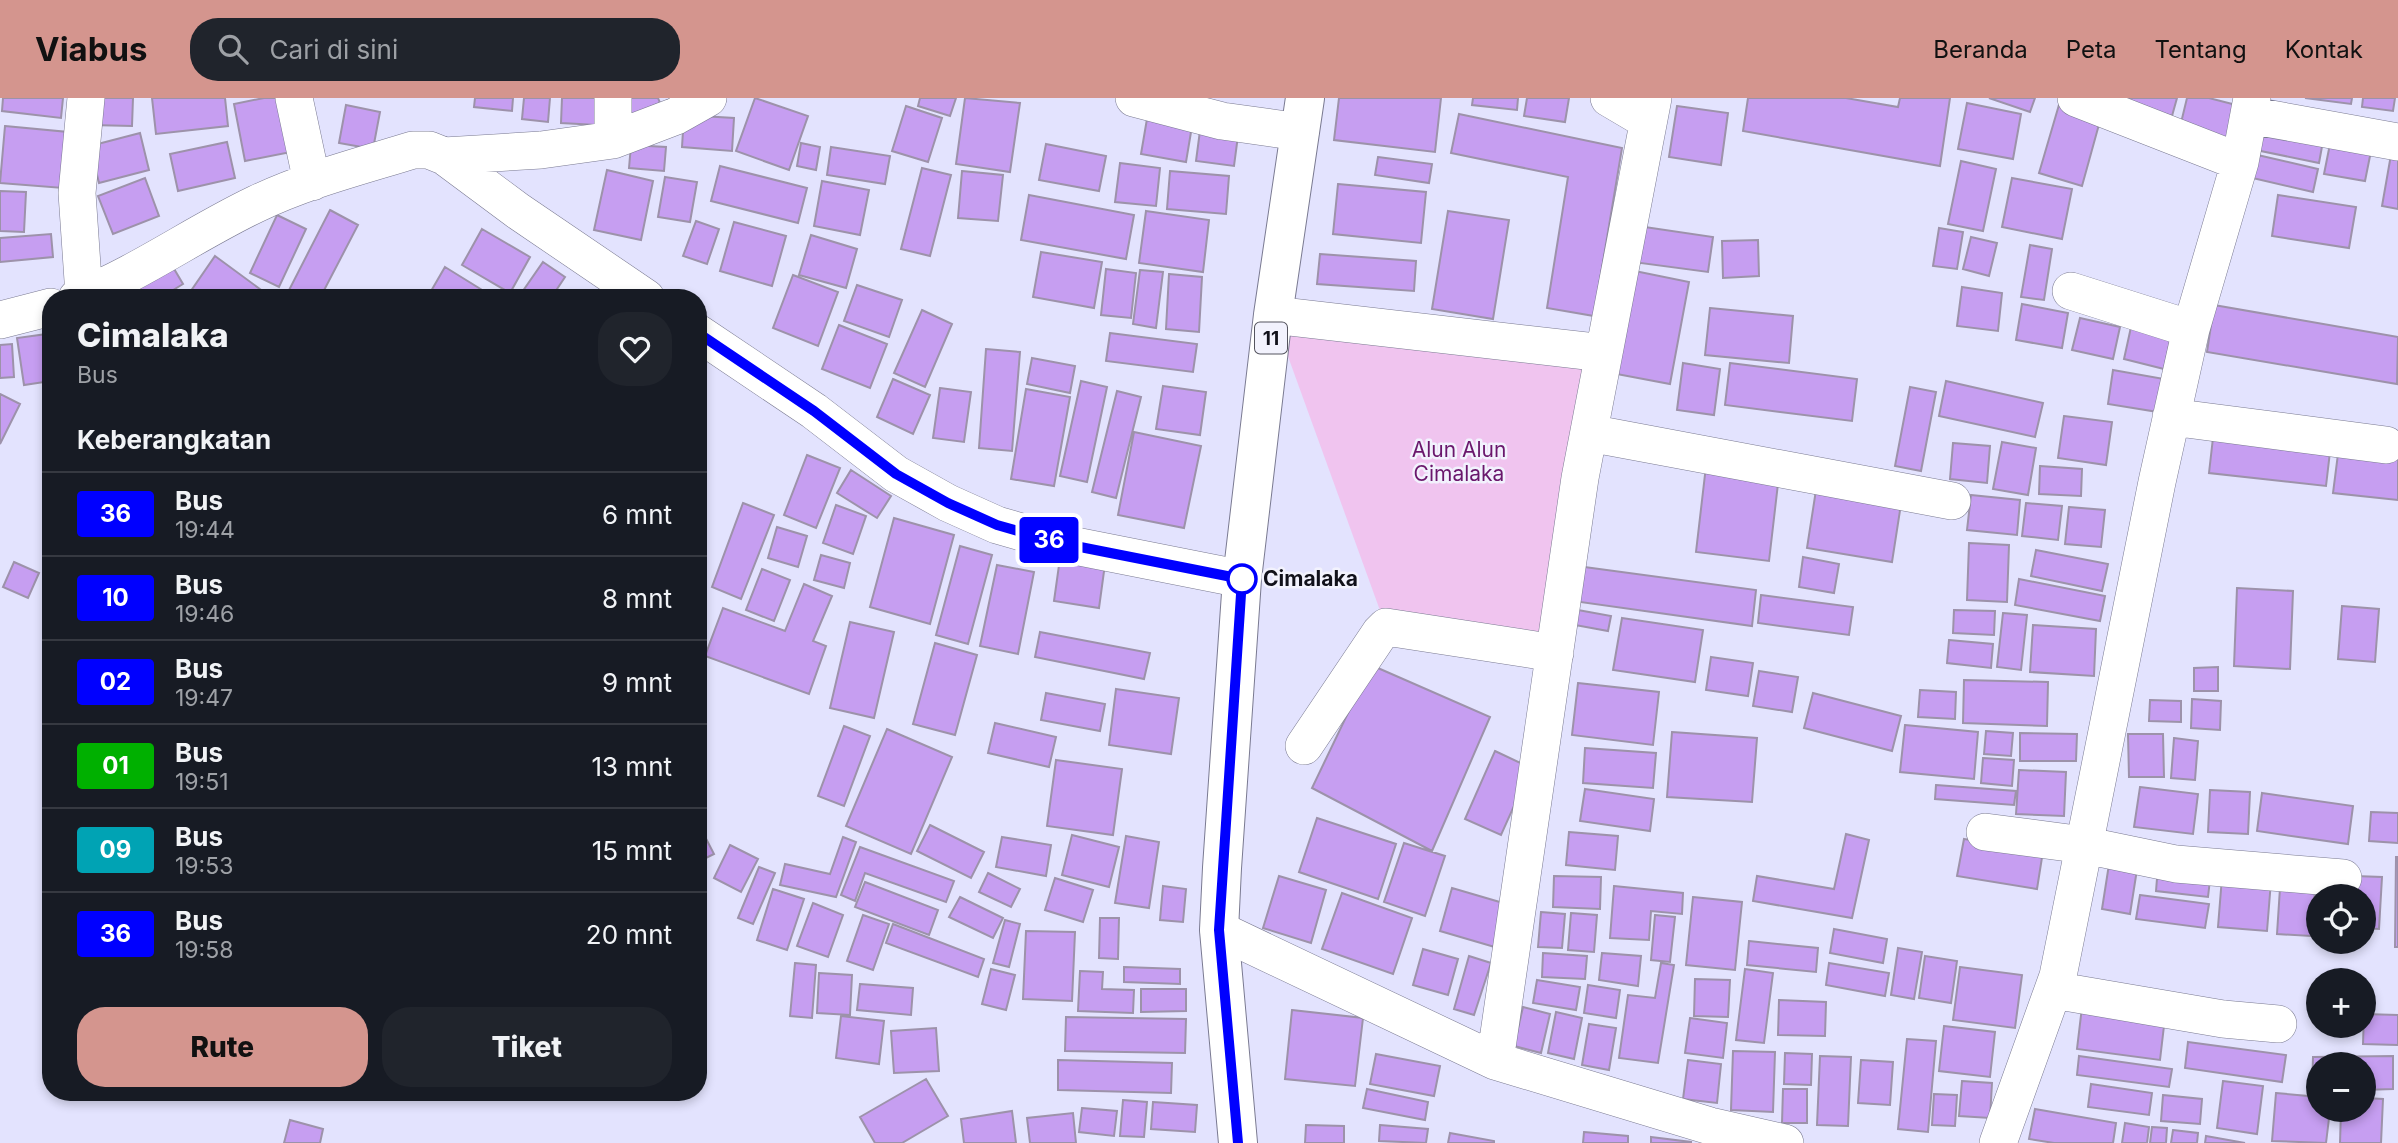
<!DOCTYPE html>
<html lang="id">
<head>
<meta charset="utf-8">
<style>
	:root { --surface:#171b24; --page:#20242c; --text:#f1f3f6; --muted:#9ea1a6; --line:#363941; --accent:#d4958e }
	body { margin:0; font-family:Inter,sans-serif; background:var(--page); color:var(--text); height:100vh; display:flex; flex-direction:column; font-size:26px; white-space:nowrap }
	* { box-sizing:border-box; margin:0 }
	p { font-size:23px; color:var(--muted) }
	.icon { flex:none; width:38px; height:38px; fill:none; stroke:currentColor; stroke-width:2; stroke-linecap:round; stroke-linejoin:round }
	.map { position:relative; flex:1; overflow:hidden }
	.sheet { position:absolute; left:42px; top:191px; width:665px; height:812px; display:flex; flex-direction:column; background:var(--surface); border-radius:28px; box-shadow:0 4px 10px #0003 }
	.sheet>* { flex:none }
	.badge { padding:0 14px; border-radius:5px; font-size:24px; line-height:46px }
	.fabs { position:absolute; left:2306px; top:786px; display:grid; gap:14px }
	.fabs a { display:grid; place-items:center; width:70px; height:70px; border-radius:50%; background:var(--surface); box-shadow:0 4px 10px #0003; font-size:35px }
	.map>.badge { position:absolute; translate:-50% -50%; box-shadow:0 0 0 4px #fff }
	h2 { padding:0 35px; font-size:26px; line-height:63px }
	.round { display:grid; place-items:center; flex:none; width:74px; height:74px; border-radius:28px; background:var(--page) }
	.overview { display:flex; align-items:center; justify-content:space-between; height:119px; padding:0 35px }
	h1 { font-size:33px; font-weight:800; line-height:52px }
	.action { display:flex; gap:14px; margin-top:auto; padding:14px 35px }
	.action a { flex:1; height:80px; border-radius:28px; background:var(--accent); color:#111; font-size:28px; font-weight:800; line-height:80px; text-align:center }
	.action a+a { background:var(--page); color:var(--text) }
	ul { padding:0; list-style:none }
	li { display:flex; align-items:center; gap:21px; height:84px; padding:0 35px; border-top:2px solid var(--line) }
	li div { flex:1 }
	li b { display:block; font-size:26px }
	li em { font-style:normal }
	li .badge { min-width:77px; font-weight:700; text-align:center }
	header { display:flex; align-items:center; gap:42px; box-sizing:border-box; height:98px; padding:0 35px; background:var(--accent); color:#111 }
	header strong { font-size:33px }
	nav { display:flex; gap:38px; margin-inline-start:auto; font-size:24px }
	.search { width:490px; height:63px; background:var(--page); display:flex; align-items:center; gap:18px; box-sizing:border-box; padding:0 24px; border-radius:28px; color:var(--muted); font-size:26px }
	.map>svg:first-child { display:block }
</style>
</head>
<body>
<header>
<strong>Viabus</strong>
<div class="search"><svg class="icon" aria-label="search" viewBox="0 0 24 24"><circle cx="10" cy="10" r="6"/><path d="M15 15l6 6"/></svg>Cari di sini</div>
<nav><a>Beranda</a><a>Peta</a><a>Tentang</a><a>Kontak</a></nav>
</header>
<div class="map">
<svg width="2398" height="1045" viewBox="0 0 2398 1045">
	<rect width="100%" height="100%" fill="#e3e3fe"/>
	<!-- green -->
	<path fill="#f0c4ef" d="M1273 217 1604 255 1555 555 1386 529Z"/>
	<!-- building -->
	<path fill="#c69ef1" stroke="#9d92aa" stroke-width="2" d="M3 0H63L61 20 2 13Z
		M92 0H133L132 28 91 27Z
		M152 0H225L228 28 156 36Z
		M264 0H285L296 53 245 63 234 6Z
		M475 0H513L512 13 474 9Z
		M524 0H550L548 24 522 21Z
		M562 0H599L597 27 561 25Z
		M622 0H658L660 5 630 18Z
		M755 0 808 18 789 72 736 53Z
		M920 0H956L950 18 918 8Z
		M965 0 1020 5 1010 74 956 66Z
		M1339 0H1441L1435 54 1334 42Z
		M1473 0H1518L1517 12 1472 7Z
		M1527 0H1569L1565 24 1524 18Z
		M1748 0H1846L1898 9 1900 0H1950L1940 68 1743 33Z
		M1989 0H2035L2030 14Z
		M2061 0 2103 12 2082 88 2039 75Z
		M2128 0H2177L2172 18 2127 5Z
		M2187 0H2209L2244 9 2236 44 2180 29Z
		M2305 0H2352L2351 6Z
		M2363 0H2395L2393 13 2362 9Z
		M1967 5 2021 16 2013 61 1958 51Z
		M346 7 380 14 373 51 339 45Z
		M906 8 942 20 928 64 892 53Z
		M1677 8 1728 15 1721 67 1669 59Z
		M1148 15 1193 22 1186 64 1141 56Z
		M1459 16 1622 50 1594 218 1547 210 1568 79 1451 55Z
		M684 17 734 20 732 53 682 49Z
		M1201 25 1239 30 1234 68 1196 63Z
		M5 28 68 34 63 90 0 85Z
		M2250 28 2323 43 2319 65 2246 50Z
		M140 35 149 72 99 85 90 48Z
		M2331 41 2372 48 2365 83 2324 76Z
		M227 44 235 80 178 93 170 56Z
		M801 45 820 49 816 72 797 68Z
		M1046 46 1106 58 1099 93 1039 82Z
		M631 47 666 49 664 73 629 70Z
		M831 49 890 58 885 86 827 77Z
		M2392 51 2398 52V111L2382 108Z
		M2249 55 2318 71 2313 94 2244 78Z
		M1378 59 1432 66 1429 85 1375 77Z
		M1961 63 1996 71 1983 133 1948 126Z
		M1120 65 1160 70 1156 108 1115 104Z
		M720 68 807 90 798 125 711 103Z
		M922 70 951 77 930 158 901 151Z
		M607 72 653 83 641 142 594 132Z
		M962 73 1003 77 998 123 958 120Z
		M1170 73 1229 78 1226 116 1167 111Z
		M665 79 697 84 690 124 658 119Z
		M145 80 159 118 113 136 98 98Z
		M2012 80 2072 91 2062 141 2002 129Z
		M822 83 869 92 860 137 814 128Z
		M1338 86 1426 94 1421 145 1333 136Z
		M0 93 26 94 24 134 0 133Z
		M1029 97 1134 117 1126 161 1021 142Z
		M2278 97 2356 109 2349 150 2272 138Z
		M330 112 358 127 320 200H285Z
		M1146 113 1209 122 1203 174 1139 165Z
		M1448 113 1509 122 1493 221 1432 211Z
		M277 117 306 131 279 189 250 175Z
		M696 123 719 131 707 166 683 158Z
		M734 124 786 138 772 188 720 173Z
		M1638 128 1713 139 1708 174 1633 164Z
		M1939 130 1963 134 1957 171 1933 168Z
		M482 131 530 159 510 195 462 167Z
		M51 136 53 159 0 164V140Z
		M811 137 857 151 846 190 799 177Z
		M1971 139 1997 145 1989 178 1963 171Z
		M1758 142 1759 178 1723 180 1722 143Z
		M2030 147 2052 151 2044 202 2021 199Z
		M1041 154 1102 164 1094 210 1033 199Z
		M1320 156 1416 163 1414 193 1317 186Z
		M215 158 264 194 261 200H186Z
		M170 164 183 186 160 200H143L134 185Z
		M543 164 565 179 551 200H518Z
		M445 169 495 200H427Z
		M1106 171 1136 175 1131 220 1101 217Z
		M1625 171 1689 184 1670 286 1606 274Z
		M1140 172 1163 174 1156 230 1133 226Z
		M1169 176 1202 179 1199 234 1166 231Z
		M793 177 838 194 818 248 773 230Z
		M857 187 902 202 889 239 844 223Z
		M1962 189 2002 195 1998 233 1957 228Z
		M2022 206 2068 215 2062 250 2016 242Z
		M2214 207 2398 239 2397 286 2207 254Z
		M1710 210 1793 218 1789 265 1705 257Z
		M922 212 952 226 925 289 894 275Z
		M2080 220 2120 229 2113 261 2072 252Z
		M2133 220 2173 230 2164 271 2124 261Z
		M839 227 887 246 870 290 822 271Z
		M1110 235 1197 246 1193 274 1106 263Z
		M47 236 51 283 24 287 17 240Z
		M12 246 14 279 0 280V247Z
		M986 251 1020 254 1012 353 979 350Z
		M1032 260 1075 268 1070 295 1027 286Z
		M1683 265 1720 271 1714 317 1677 312Z
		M1730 265 1857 281 1852 323 1725 307Z
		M2113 272 2164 281 2158 314 2108 306Z
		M893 281 930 297 913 336 877 319Z
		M1081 283 1107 289 1087 384 1060 378Z
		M1946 283 2043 305 2035 339 1939 318Z
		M1163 288 1206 294 1200 337 1156 331Z
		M1910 289 1936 294 1921 373 1895 368Z
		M940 290 971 294 964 344 933 340Z
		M1026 291 1070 299 1054 388 1011 381Z
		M1117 293 1141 299 1116 400 1092 394Z
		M0 296 20 306 0 346Z
		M2064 318 2112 324 2106 367 2058 360Z
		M2214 331 2331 345 2326 388 2209 375Z
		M1134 334 1201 348 1184 430 1118 417Z
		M2002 344 2036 350 2028 397 1993 391Z
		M1953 345 1990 348 1987 385 1950 381Z
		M2339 348 2398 355V402L2333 395Z
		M807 357 840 370 816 430 784 417Z
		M1706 368 1779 377 1769 463 1696 454Z
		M2040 368 2082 371 2081 398 2039 396Z
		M851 372 891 398 877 420 837 395Z
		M1816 392 1901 406 1892 464 1807 450Z
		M1971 397 2020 402 2017 437 1967 432Z
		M743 405 774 417 741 501 712 489Z
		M2026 405 2062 408 2058 442 2022 438Z
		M836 407 866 418 853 456 823 445Z
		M2069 409 2105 412 2101 449 2065 446Z
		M894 420 954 437 930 526 870 509Z
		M777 429 807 438 798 469 768 460Z
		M1969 445 2009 447 2007 504 1967 502Z
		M960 448 992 457 968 546 936 537Z
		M2036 452 2108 466 2102 493 2031 478Z
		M821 457 850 465 844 490 814 482Z
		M1803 459 1839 466 1834 495 1799 489Z
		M1060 460 1105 466 1099 510 1054 503Z
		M14 464 39 475 28 500 3 489Z
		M997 467 1034 474 1018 556 980 548Z
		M1577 468 1756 492 1752 528 1573 503Z
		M762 471 790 482 774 523 746 512Z
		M2019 481 2105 498 2100 523 2015 507Z
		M804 486 832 498 813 543 826 548 809 596 705 558 723 510 785 533Z
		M2237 490 2293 493 2290 571 2234 568Z
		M1761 497 1853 509 1849 537 1758 525Z
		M2342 508 2379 511 2375 564 2338 561Z
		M1578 512 1611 518 1608 533 1575 527Z
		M1954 512 1995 513 1994 537 1953 535Z
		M2003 515 2027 517 2021 572 1997 569Z
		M1622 520 1703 532 1695 584 1613 572Z
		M850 524 894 534 874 620 830 610Z
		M2033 527 2096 531 2094 578 2030 574Z
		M1040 534 1150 555 1144 581 1035 559Z
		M1949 542 1993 546 1991 570 1947 565Z
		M935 545 977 557 955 637 913 626Z
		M1711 559 1753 565 1748 598 1706 592Z
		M1371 567 1490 619 1432 753 1312 690Z
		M2218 569V593H2194V570Z
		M1759 573 1798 579 1792 614 1753 608Z
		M1964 582 2048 584 2047 628 1963 625Z
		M1578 585 1659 594 1653 647 1572 637Z
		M1116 591 1179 600 1171 656 1109 647Z
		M1920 592 1956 594 1955 621 1918 619Z
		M1046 595 1105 606 1100 633 1041 622Z
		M1813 595 1901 618 1892 653 1804 630Z
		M2192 601 2221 603 2220 632 2191 630Z
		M2150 602 2181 603V624L2149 623Z
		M995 625 1056 639 1049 669 988 655Z
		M1905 627 1978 634 1974 681 1900 674Z
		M844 628 870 638 844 708 818 698Z
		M887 631 952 659 911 756 846 728Z
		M1986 633 2013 635 2011 658 1984 656Z
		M1672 634 1757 640 1752 704 1667 699Z
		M2020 635 2077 636 2076 663H2020Z
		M2128 636H2163L2164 679H2129Z
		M2174 640 2198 643 2195 682 2171 680Z
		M1585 650 1656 655 1653 690 1583 685Z
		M1495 653 1531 670 1501 737 1465 721Z
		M1983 660 2014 662 2012 688 1981 685Z
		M1056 662 1122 671 1113 737 1047 728Z
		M2019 672 2066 674 2064 718 2016 716Z
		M1936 687 2016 693 2014 707 1935 701Z
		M2140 689 2198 696 2193 736 2134 729Z
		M1585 691 1654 701 1650 733 1580 723Z
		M2210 692 2250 694 2248 736 2208 734Z
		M2262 695 2353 708 2348 746 2257 733Z
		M2371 714 2398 715V745L2369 743Z
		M1317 720 1396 746 1378 801 1299 774Z
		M698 725 714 756 698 764Z
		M930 727 984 754 971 780 917 753Z
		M1569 734 1618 738 1615 772 1566 767Z
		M1846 736 1869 742 1852 820 1753 803 1757 778 1834 791Z
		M1072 737 1119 749 1109 789 1062 777Z
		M1126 738 1159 744 1149 810 1115 805Z
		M843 739 856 744 836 799 780 787 785 766 830 776Z
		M1002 739 1051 747 1046 778 996 769Z
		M1964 741 2043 753 2037 791 1957 778Z
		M1404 745 1445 758 1425 818 1384 804Z
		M730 747 758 761 741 794 714 780Z
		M860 749 954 783 946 804 865 775 855 803 841 797Z
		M2396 759H2398V849H2395Z
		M2110 760 2138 765 2130 816 2102 811Z
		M2158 768 2211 773 2208 799 2156 793Z
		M759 769 775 775 753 826 738 820Z
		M988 775 1020 791 1011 809 979 794Z
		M1279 778 1326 792 1311 845 1263 830Z
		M1554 778 1601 779 1600 811 1553 809Z
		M2355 778 2382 779 2379 831 2364 830V798H2354Z
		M2222 779 2271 783 2267 833 2218 829Z
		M1055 780 1093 792 1083 824 1045 812Z
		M865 784 938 812 929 837 855 809Z
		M1163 788 1186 791 1183 824 1160 822Z
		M1614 788 1683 795 1682 816 1651 813 1649 842 1610 840Z
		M1452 790 1510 807 1498 850 1440 833Z
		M2280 790 2315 792 2311 838 2277 836Z
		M773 791 804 801 787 852 757 842Z
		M1342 795 1412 820 1393 876 1322 851Z
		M2140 797 2209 806 2205 830 2136 821Z
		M960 799 1003 820 993 840 949 819Z
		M1693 799 1742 804 1735 872 1686 867Z
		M813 805 843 817 828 859 797 848Z
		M1541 814 1565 816 1562 850 1538 849Z
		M1571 815 1597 817 1594 854 1568 852Z
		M863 817 889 826 873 872 847 863Z
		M1655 817 1675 819 1670 864 1651 862Z
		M1100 820H1119L1118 861 1099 860Z
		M1005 822 1020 826 1009 869 993 865Z
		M893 826 984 861 978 879 886 845Z
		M1834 831 1887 841 1883 865 1830 855Z
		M1026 833 1075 834 1072 903 1023 901Z
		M1749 843 1818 850 1816 874 1747 867Z
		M1898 850 1922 854 1914 901 1891 897Z
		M1423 851 1458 861 1448 897 1413 887Z
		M1543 855 1587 858 1585 881 1542 879Z
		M1602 855 1641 858 1638 888 1599 882Z
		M1469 858 1491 865 1474 917 1454 911Z
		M1925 858 1957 863 1951 905 1919 900Z
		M795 865 816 867 812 920 790 918Z
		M1661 865 1674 867 1658 965 1619 960 1628 897 1655 900Z
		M1829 865 1889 875 1885 898 1826 887Z
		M1124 869 1180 871V886L1124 884Z
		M1960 869 2022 877 2015 930 1953 922Z
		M991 871 1015 877 1006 912 982 906Z
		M1745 871 1773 875 1764 945 1736 942Z
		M1080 873 1103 874 1102 891 1134 892 1133 915 1078 913Z
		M819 875 852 877 850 917 817 915Z
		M1695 881 1730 882 1728 919 1694 918Z
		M1537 882 1580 889 1576 912 1533 905Z
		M860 886 913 890 911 917 857 912Z
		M1588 887 1620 892 1616 920 1584 915Z
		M1141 891H1186V913L1141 914Z
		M1779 902 1826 904 1825 938 1778 937Z
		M1523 909 1550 916 1541 955 1514 948Z
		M2082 909 2165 919 2160 962 2077 951Z
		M1292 912 1363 920 1355 988 1285 981Z
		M1556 914 1582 920 1574 961 1548 955Z
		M2364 916 2398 917V947L2363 946Z
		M841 918 884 923 879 966 836 960Z
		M1066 919 1186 921 1185 955 1065 953Z
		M1690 920 1727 925 1723 960 1685 955Z
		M1589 926 1616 930 1609 972 1582 967Z
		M1944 928 1995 934 1990 979 1939 973Z
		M936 930 939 973 894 975 891 933Z
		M1907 941 1936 943 1928 1034 1898 1031Z
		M2188 944 2286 957 2282 984 2185 970Z
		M1733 953 1775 954 1773 1014 1731 1012Z
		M1785 955 1812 956 1811 987 1784 986Z
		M1376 956 1440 968 1434 998 1370 986Z
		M1820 958 1851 959 1848 1028 1817 1027Z
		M2079 958 2172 971 2169 989 2077 977Z
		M2393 958V991L2364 992V966H2319V992H2312L2313 959Z
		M1058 962 1172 965 1171 995 1058 992Z
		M1688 962 1721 966 1717 1005 1683 1001Z
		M1861 962 1893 964 1890 1007 1858 1005Z
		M926 981 948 1018 902 1045H875L860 1019Z
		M1962 983 1992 985 1990 1020 1959 1018Z
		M2223 983 2263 988 2257 1036 2217 1030Z
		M2091 986 2152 995 2149 1017 2088 1009Z
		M1367 991 1428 1004 1425 1022 1363 1010Z
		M1783 991H1807V1025H1782Z
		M2276 995 2319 999V1012H2330L2326 1045 2272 1043Z
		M1934 996 1957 997 1955 1028 1932 1027Z
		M2163 997 2202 1001 2200 1026 2161 1023Z
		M2364 1000 2383 1001 2381 1045H2340L2341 1012H2364Z
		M1123 1002 1147 1004 1144 1039 1120 1038Z
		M1153 1004 1197 1007 1195 1034 1151 1031Z
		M1082 1010 1117 1013 1114 1038 1079 1034Z
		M2035 1011 2116 1025 2113 1045H2054L2029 1041Z
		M1012 1013 1016 1045H964L961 1021Z
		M1073 1015 1076 1045H1030L1027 1020Z
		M290 1022 323 1031 320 1045H284Z
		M2125 1025 2149 1029 2147 1045H2122Z
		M1306 1027 1344 1028V1045H1305Z
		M1380 1027 1428 1031 1426 1045 1379 1043Z
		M2152 1029 2167 1030 2166 1045H2150Z
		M2173 1032 2198 1035 2197 1045H2171Z
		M1584 1034 1628 1038V1045H1583Z
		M1450 1035 1494 1043V1045H1448Z
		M2206 1038 2245 1045H2205Z
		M1651 1039 1691 1044V1045H1651Z"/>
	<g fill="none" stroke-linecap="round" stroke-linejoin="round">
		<!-- minor casing -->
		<g stroke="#7a7a91" stroke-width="38">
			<path id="minor" d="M294 0 312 84
				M613 0V42L676 18 708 0
				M1134 0 1222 23 1300 34
				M1609 0 1648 23
				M2076 0 2240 64
				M2249 17 2398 44
				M444 58 541 52 613 42
				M2071 193 2191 231
				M84 197 77 95 86 0
				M77 200C140 175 195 135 256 106 306 82 361 68 413 52H429L444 58 518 113 646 200
				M1273 217 1604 255
				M0 222 51 209
				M698 235 814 313 896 376 948 405 997 427 1060 445 1242 481
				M2171 319 2386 347
				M1589 335 1952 403
				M1304 648 1380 535 1386 529 1555 555
				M1985 734 2084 747 2176 766 2343 780
				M1219 832 1495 963 1710 1028 1785 1045
				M2053 892 2223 921 2278 926
				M1495 963 1580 380 1653 0
				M1998 1045 2058 878 2157 384 2191 231 2240 64 2252 0"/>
		</g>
		<!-- highway casing -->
		<g stroke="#7a7a91" stroke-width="40">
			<path id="highway" d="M1238 1045 1219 832 1222 770 1242 481 1273 217 1305 0"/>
		</g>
		<!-- minor -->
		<use href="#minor" stroke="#fff" stroke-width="37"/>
		<!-- highway -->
		<use href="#highway" stroke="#fff" stroke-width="38"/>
	</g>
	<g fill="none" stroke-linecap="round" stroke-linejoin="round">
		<!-- line casing -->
		<g stroke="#fff" stroke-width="16">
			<path id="line" d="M698 235 814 313 896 376 948 405 997 427 1060 445 1242 481 1219 832 1238 1045"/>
		</g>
		<!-- line -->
		<use href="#line" stroke="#00f" stroke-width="10"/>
	</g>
	<!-- markers -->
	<circle fill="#fff" stroke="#00f" stroke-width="3.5" cx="1242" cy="481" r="14"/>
	<g text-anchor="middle" stroke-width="5" stroke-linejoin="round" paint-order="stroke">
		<!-- shield labels -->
		<rect fill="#f2f2fd" stroke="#54545e" stroke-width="2" x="1255" y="224.5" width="32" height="31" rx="5"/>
		<g font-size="19" font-weight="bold" fill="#11111a">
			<text x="1271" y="247">11</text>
		</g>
		<!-- park labels -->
		<g font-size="21" fill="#6a176c" stroke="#f2f2fd">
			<text x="1459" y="359">Alun Alun<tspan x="1459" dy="24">Cimalaka</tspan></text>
		</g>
		<!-- stop labels -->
		<g font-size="21" font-weight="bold" fill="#11111a" stroke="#f2f2fd" text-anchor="start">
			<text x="1263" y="488">Cimalaka</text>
		</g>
	</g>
</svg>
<div class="fabs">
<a><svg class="icon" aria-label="locate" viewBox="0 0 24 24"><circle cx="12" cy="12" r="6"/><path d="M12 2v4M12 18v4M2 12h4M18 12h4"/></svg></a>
<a>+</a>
<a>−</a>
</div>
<b class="badge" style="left:1049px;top:442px;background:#00f;color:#fff">36</b>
<section class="sheet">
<div class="overview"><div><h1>Cimalaka</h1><p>Bus</p></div><a class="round"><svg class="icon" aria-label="heart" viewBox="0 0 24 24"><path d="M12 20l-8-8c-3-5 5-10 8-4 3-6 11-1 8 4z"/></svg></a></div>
<h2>Keberangkatan</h2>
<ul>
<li><span class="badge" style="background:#00f;color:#fff">36</span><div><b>Bus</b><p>19:44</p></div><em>6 mnt</em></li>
<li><span class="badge" style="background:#00f;color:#fff">10</span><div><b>Bus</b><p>19:46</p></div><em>8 mnt</em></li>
<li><span class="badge" style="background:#00f;color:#fff">02</span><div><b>Bus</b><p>19:47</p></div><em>9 mnt</em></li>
<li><span class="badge" style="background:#00b000;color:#fff">01</span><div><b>Bus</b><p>19:51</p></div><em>13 mnt</em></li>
<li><span class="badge" style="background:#00a3b4;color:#fff">09</span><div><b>Bus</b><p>19:53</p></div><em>15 mnt</em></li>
<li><span class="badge" style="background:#00f;color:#fff">36</span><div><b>Bus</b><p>19:58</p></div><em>20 mnt</em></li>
</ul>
<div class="action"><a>Rute</a><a>Tiket</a></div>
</section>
</div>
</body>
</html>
